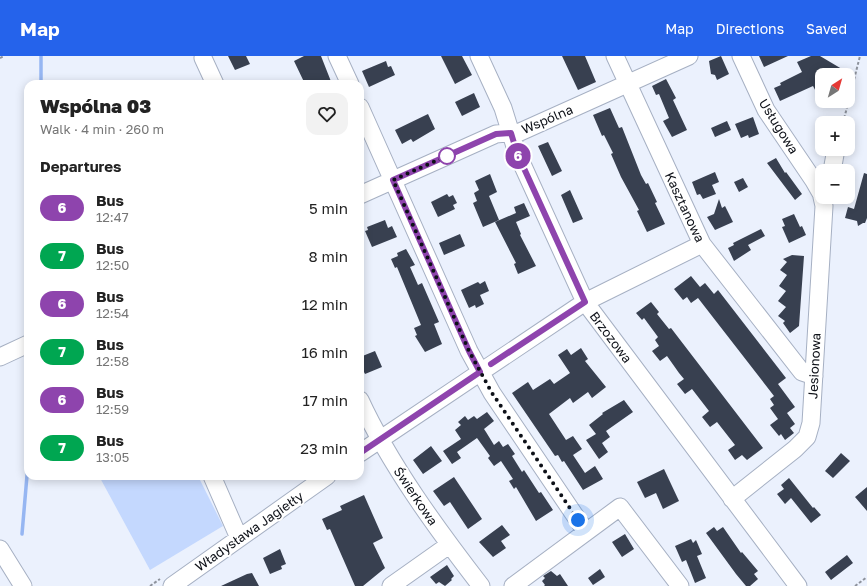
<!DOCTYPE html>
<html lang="en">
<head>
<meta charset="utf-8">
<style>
	:root { --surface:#fff; --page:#f2f2f2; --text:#222; --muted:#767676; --accent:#2563eb }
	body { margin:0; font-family:"Golos Text",sans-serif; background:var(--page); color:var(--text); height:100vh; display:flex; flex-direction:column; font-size:15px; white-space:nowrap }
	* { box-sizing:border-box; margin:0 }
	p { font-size:13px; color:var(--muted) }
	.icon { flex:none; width:22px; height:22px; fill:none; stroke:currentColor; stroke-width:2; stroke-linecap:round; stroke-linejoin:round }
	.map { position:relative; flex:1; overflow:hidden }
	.drawer { position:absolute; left:24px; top:24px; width:340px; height:400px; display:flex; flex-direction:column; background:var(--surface); border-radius:12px; box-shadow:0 2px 10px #0003 }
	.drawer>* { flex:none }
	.badge { padding:0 8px; border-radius:13px; font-size:14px; line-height:26px }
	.needle { width:26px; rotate:37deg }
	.fabs { position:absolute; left:815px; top:12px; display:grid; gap:8px }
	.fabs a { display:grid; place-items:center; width:40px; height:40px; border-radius:8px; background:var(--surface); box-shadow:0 2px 10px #0003; font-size:20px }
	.you { position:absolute; width:20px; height:20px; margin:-10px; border:3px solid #fff; border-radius:50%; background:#1a73e8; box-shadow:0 0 0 6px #1a73e833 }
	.map>.badge { position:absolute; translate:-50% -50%; box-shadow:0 0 0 2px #fff }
	h2 { padding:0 16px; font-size:15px; line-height:36px }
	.round { display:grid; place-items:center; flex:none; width:42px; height:42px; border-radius:12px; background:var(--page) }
	.head { display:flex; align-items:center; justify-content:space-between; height:68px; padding:0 16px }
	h1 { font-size:19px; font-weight:800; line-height:30px }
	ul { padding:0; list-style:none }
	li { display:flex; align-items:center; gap:12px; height:48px; padding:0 16px }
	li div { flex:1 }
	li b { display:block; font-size:15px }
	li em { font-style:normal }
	li .badge { min-width:44px; font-weight:700; text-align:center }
	header { display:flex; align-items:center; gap:24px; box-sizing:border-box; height:56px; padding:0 20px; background:var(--accent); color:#fff }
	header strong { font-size:19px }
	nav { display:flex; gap:22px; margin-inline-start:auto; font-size:14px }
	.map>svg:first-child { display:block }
</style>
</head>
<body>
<header>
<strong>Map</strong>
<nav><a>Map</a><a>Directions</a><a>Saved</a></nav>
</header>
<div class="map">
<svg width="867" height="530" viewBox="0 0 867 530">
	<rect width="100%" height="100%" fill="#ebf1fd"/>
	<!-- green -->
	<path fill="#c4d8fe" d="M99 420H198L223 470 150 514Z"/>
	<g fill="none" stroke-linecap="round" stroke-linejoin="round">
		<!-- stream -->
		<path stroke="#96b6f2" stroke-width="3.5" d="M41 28V0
			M22 478 28 408"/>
	</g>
	<!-- building -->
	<path fill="#384050" d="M228 0H246L250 8 235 14Z
		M304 0H321L332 28H305L294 5Z
		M441 0H462L472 19 455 28Z
		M562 0H585L596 26 578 34Z
		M721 0 729 18 717 24 715 19 711 18 709 5Z
		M759 0H788L764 11Z
		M811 0H820L852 19H822V47L813 30 780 45 774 32 781 29 780 27 802 16 797 6Z
		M386 5 388 11 391 10 395 19 369 31 362 15Z
		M666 23 676 42 673 44 687 74 672 81 663 65 669 62 659 38 656 39 652 30Z
		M474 37 480 51 462 60 455 46Z
		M610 52 619 72 622 71 641 119 646 128 648 127 657 146 655 147 665 168 647 176 637 155 639 154 621 121 611 98 613 97 604 79 602 80 593 59Z
		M428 58 435 73 413 86 411 83 402 88 395 74Z
		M753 61 759 78 749 82 748 79 741 82 735 68Z
		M727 65 731 74 715 81 711 72Z
		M548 86 562 115 552 120 538 90Z
		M776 102 785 117 786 116 802 138 795 144 767 107Z
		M715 116 719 126 712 129 716 138 703 143 700 138 697 139 692 126Z
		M864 117 867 118V162L865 167H863L858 170 857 165 845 162 848 151 854 153Z
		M490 118 497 136 489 140 499 164 483 171 473 147 477 145 474 137 479 134 475 125Z
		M743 122 748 131 739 136 734 126Z
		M570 134 583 163 573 167 561 139Z
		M447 138 449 141 453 139 457 147 453 149 455 153 438 161 431 146Z
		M719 143 722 152 725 150 733 166 715 174 707 161 714 158Z
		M524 147 530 160 516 166 521 178 520 179 536 210 518 218 514 208 516 207 495 166 516 157 514 151Z
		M794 158 800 171 802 170 806 179 789 187 782 171 785 170 782 163Z
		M385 164 388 172 392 170 397 181 372 191 365 175 368 174 367 171Z
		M761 173 765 180 748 189 751 194 734 205 728 192 734 189 733 187Z
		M460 178 465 190 444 199 439 187Z
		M406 193 415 209 410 211 418 229 422 227 439 266 434 268 442 288 425 296 415 280 417 279 414 272 421 269 397 211 395 212 391 203 398 200 397 197Z
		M792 199 804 200 799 270 790 277 783 267 785 265 778 260 786 251 778 245 786 235 779 230 787 219 780 214 787 206 783 203Z
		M691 220 700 231 705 227 714 238 718 234 786 322 778 328 795 351 787 357 795 368 790 372 794 377 785 384 781 378 779 380 770 369 778 363 770 352 774 349 770 343 774 340 698 242 691 247 687 241 683 244 674 233Z
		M485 225 489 235 480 239 484 248 476 252 475 249 469 252 461 234 478 226 480 228Z
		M651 246 659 256 657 258 669 273 671 272 763 392 747 404 742 399 735 404 728 394 735 389 717 366 710 371 702 361 709 355 692 333 685 338 677 328 684 323 679 317 667 300 660 305 652 295 659 290 655 284 658 281 644 262 642 264 636 257Z
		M581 292 588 303 585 305 606 331 592 342 588 336 573 347 570 342 549 358 566 384 573 380 582 393 573 399 585 417 595 410 603 423 583 434 564 405 562 406 558 399 555 400 512 337 528 326 533 334 550 323 554 328 570 317 558 299 567 293 571 299Z
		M375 295 382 311 365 318 360 308V301Z
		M624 344 633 356 606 375 610 381 602 387 608 396 599 403 586 384 596 378 589 369 603 358 602 357Z
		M487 356 494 365 484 373 486 376 494 389 499 385 503 391 508 388 515 398 512 400 522 416 524 414 539 437 541 436 553 454 536 465 516 431 514 433 509 425 513 423 501 405 494 410 488 402 490 400 477 382 457 396 461 402 452 408 443 395 461 383 455 374 461 369 458 366 465 360 468 364 474 360 477 363Z
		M431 390 442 405 423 418 413 404Z
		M841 397 850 405 833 422 825 415Z
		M664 413 679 445 663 453 656 437 645 442 637 426Z
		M454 421 482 463 468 473 450 446 444 450 433 435Z
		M789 422 813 452 814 451 821 459 811 467 791 442 785 448 777 438 784 433 781 429Z
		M867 431V455L855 441Z
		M364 439 383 482 373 487 385 512 363 530H355L330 473 327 474 322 463 342 454 340 450Z
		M502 469 510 479 501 485 506 492 493 501 479 486Z
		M714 471 717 475 723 471 741 497 742 496 758 515 754 518 758 523 750 530H746L736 518 706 477Z
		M625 478 634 493 622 501 612 486Z
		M691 483 693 487 696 484 702 498 697 500 706 522 695 527 686 504 682 506 675 490Z
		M280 493 286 508 281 510 282 513 270 518 263 502Z
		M847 499 853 507 831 524 825 516Z
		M447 509 454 520 451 523 452 524 445 530 439 526 436 528 430 521Z
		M600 513 605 521 593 529 588 522Z
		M551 515 557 520 560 518 568 530H544L545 529 542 525 545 522 543 520Z
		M252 517 259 530H221L247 518Z"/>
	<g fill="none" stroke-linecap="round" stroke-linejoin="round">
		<!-- minor casing -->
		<g stroke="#a6b0c3" stroke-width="19">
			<path id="minor" d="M337 0 350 28
				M479 0 503 52 517 97 585 246 798 530
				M615 0 702 188 802 316 814 320
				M741 0 766 54 814 125 822 139
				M203 2 215 28
				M360 51 469 295 492 337 586 476
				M832 115 836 93
				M360 139 496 78 520 76 689 0
				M0 301 28 288
				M360 344C390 409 437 473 481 530
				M360 397 585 246 702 188
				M212 420 239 482
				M732 443 795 393 807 381 811 367 824 150 822 141
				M0 493 23 530
				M172 530 327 420
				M391 530 449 489
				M513 530 620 451 680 530"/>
		</g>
		<!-- path -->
		<path stroke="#8e939d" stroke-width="2" stroke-dasharray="3 2" stroke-linecap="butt" d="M0 2 4 0
			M843 67 860 0
			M150 530 160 523
			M855 530 867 521"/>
		<!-- minor -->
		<use href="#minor" stroke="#fff" stroke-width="17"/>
	</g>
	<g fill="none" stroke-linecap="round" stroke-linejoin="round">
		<!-- line casing -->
		<g stroke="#fff" stroke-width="9">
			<path id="line" d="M360 397 480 316 469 295 393 124 496 78 511 77 517 97 585 246 491 308"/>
		</g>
		<!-- line -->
		<use href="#line" stroke="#8e44ad" stroke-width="6"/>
		<!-- walk -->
		<path stroke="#0d1017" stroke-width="4" stroke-dasharray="0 7.2" d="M447 100 393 124 469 295 492 337 578 464"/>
	</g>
	<!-- markers -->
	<circle fill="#fff" stroke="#8e44ad" stroke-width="2" cx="447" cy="100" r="8"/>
	<g text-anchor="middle" stroke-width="4" stroke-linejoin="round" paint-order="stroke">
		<!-- street labels -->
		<g font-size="13" fill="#0d1017" stroke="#fff">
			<text transform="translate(547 63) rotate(-23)" y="5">Wspólna</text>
			<text transform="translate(779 70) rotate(58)" y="5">Usługowa</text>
			<text transform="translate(685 151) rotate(65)" y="5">Kasztanowa</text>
			<text transform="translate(611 281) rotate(53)" y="5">Brzozowa</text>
			<text transform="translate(814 310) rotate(-87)" y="5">Jesionowa</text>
			<text transform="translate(416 440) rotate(56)" y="5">Świerkowa</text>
			<text transform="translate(249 475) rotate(-35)" y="5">Władysława Jagiełły</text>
		</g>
	</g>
</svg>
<div class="fabs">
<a><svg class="needle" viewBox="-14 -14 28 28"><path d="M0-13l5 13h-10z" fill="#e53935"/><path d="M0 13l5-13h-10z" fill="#767676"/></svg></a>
<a>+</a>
<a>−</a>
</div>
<div class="you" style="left:578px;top:464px"></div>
<b class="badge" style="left:518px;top:100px;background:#8e44ad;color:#fff">6</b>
<section class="drawer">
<div class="head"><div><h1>Wspólna 03</h1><p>Walk · 4 min · 260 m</p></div><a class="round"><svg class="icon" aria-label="heart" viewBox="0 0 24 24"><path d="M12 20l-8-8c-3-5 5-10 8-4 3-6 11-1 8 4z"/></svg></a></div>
<h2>Departures</h2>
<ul>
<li><span class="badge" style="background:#8e44ad;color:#fff">6</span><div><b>Bus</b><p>12:47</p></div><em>5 min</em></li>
<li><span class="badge" style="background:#00a651;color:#fff">7</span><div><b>Bus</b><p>12:50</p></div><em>8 min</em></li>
<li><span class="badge" style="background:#8e44ad;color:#fff">6</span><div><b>Bus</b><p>12:54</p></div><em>12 min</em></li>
<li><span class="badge" style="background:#00a651;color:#fff">7</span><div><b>Bus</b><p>12:58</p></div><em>16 min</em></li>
<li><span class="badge" style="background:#8e44ad;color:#fff">6</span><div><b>Bus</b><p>12:59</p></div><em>17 min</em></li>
<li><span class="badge" style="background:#00a651;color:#fff">7</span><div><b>Bus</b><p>13:05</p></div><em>23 min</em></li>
</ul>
</section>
</div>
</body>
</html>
